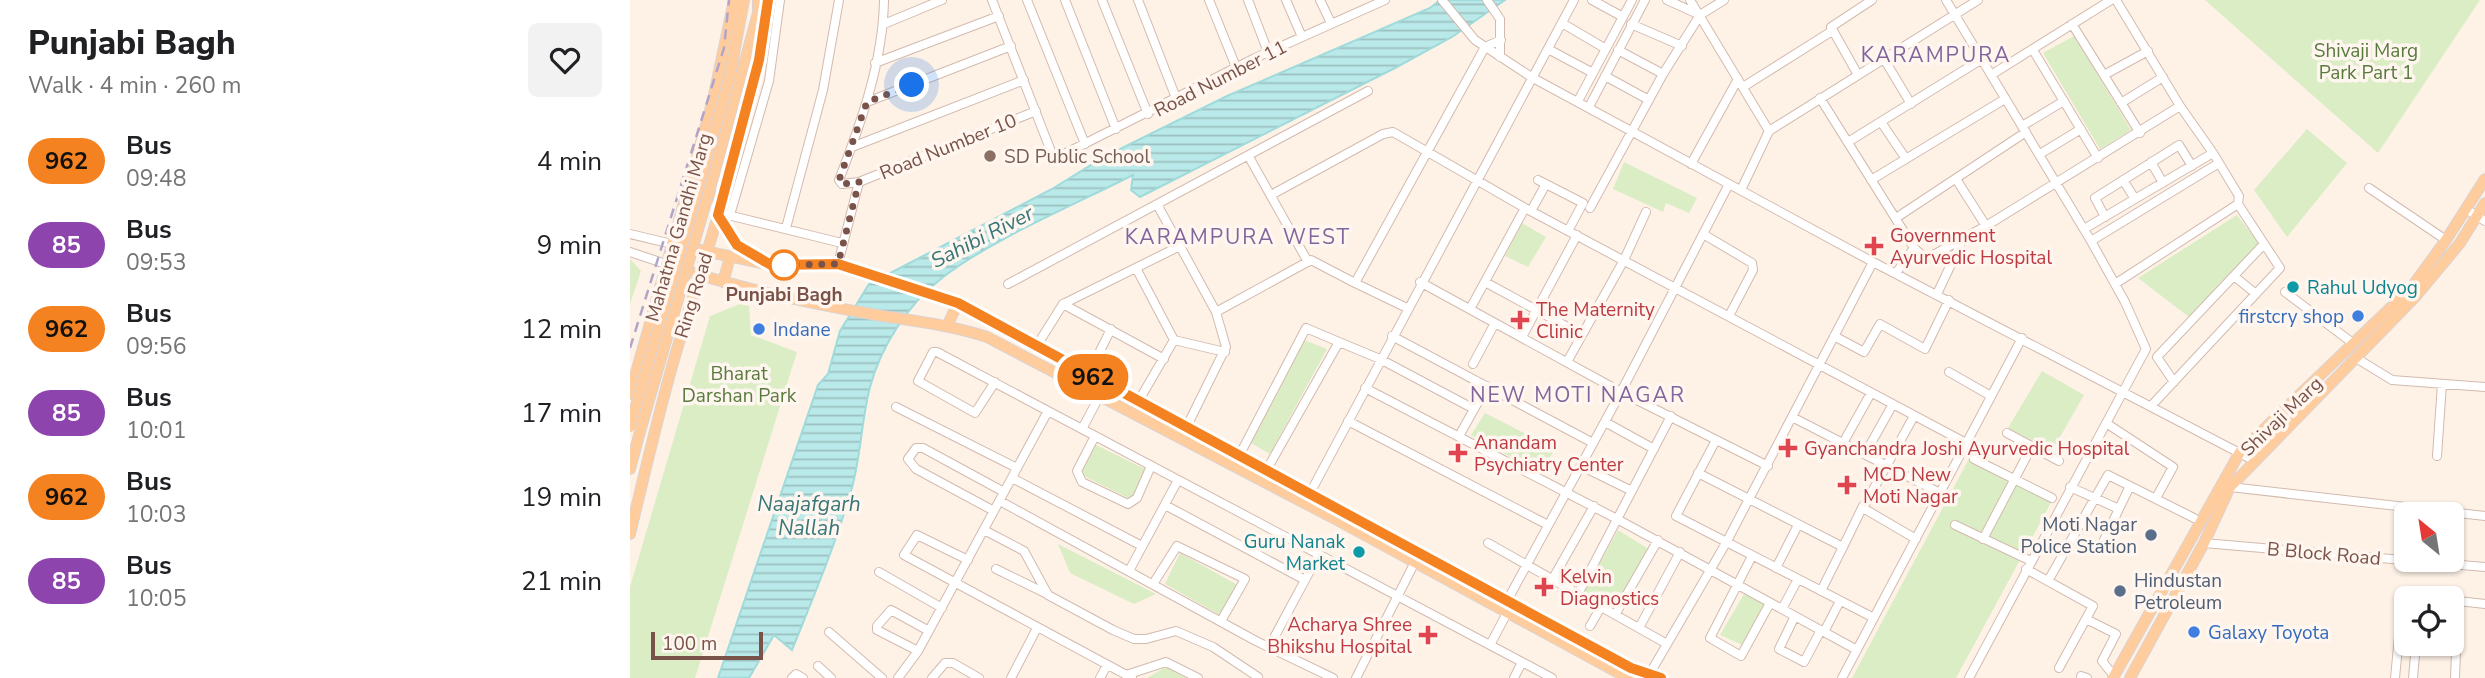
<!DOCTYPE html>
<html lang="en">
<head>
<meta charset="utf-8">
<style>
	:root { --surface:#fff; --page:#f2f2f2; --text:#202124; --muted:#757577 }
	body { margin:0; font-family:"Nunito Sans",sans-serif; background:var(--page); color:var(--text); height:100vh; display:flex; flex-direction:column; font-size:26px; white-space:nowrap }
	* { box-sizing:border-box; margin:0 }
	p { font-size:23px; color:var(--muted) }
	.icon { flex:none; width:38px; height:38px; fill:none; stroke:currentColor; stroke-width:2; stroke-linecap:round; stroke-linejoin:round }
	.map { position:relative; flex:1; overflow:hidden }
	.sheet { display:flex; flex-direction:column; background:var(--surface); width:630px }
	.sheet>* { flex:none }
	.badge { padding:0 14px; border-radius:23px; font-size:24px; line-height:46px }
	.needle { width:46px; rotate:330deg }
	.tools { position:absolute; left:1764px; top:502px; display:grid; gap:14px }
	.tools a { display:grid; place-items:center; width:70px; height:70px; border-radius:10px; background:var(--surface); box-shadow:0 2px 5px #0004; font-size:35px }
	.scale { position:absolute; left:21px; bottom:18px; width:112px; box-sizing:border-box; padding-left:7px; border:4px solid #795349; border-top:0; font-size:19px; line-height:24px; white-space:nowrap; color:#795349; -webkit-text-stroke:5px #fff6ef; paint-order:stroke }
	.you { position:absolute; width:35px; height:35px; margin:-18px; border:5px solid #fff; border-radius:50%; background:#1a73e8; box-shadow:0 0 0 10px #1a73e833 }
	.map>.badge { position:absolute; translate:-50% -50%; box-shadow:0 0 0 4px #fff }
	.round { display:grid; place-items:center; flex:none; width:74px; height:74px; border-radius:10px; background:var(--page) }
	.headline { display:flex; align-items:center; justify-content:space-between; height:119px; padding:0 28px }
	h1 { font-size:33px; font-weight:800; line-height:52px }
	ul { padding:0; list-style:none }
	li { display:flex; align-items:center; gap:21px; height:84px; padding:0 28px }
	li div { flex:1 }
	li b { display:block; font-size:26px }
	li em { font-style:normal }
	li .badge { min-width:77px; font-weight:700; text-align:center }
	main { display:flex; flex:1; min-height:0 }
	.map>svg:first-child { display:block }
</style>
</head>
<body>
<main>
<section class="sheet">
<div class="headline"><div><h1>Punjabi Bagh</h1><p>Walk · 4 min · 260 m</p></div><a class="round"><svg class="icon" aria-label="heart" viewBox="0 0 24 24"><path d="M12 20l-8-8c-3-5 5-10 8-4 3-6 11-1 8 4z"/></svg></a></div>
<ul>
<li><span class="badge" style="background:#f58220;color:#111">962</span><div><b>Bus</b><p>09:48</p></div><em>4 min</em></li>
<li><span class="badge" style="background:#8e44ad;color:#fff">85</span><div><b>Bus</b><p>09:53</p></div><em>9 min</em></li>
<li><span class="badge" style="background:#f58220;color:#111">962</span><div><b>Bus</b><p>09:56</p></div><em>12 min</em></li>
<li><span class="badge" style="background:#8e44ad;color:#fff">85</span><div><b>Bus</b><p>10:01</p></div><em>17 min</em></li>
<li><span class="badge" style="background:#f58220;color:#111">962</span><div><b>Bus</b><p>10:03</p></div><em>19 min</em></li>
<li><span class="badge" style="background:#8e44ad;color:#fff">85</span><div><b>Bus</b><p>10:05</p></div><em>21 min</em></li>
</ul>
</section>
<div class="map">
<svg width="1855" height="678" viewBox="0 0 1855 678">
	<defs>
		<pattern id="water-rules" width="6" height="5" patternUnits="userSpaceOnUse" patternTransform="scale(1.75)"><rect width="6" height="5" fill="#bae9e9"/><path d="M0 2.5h6" fill="none" stroke="#9cbfbf"/></pattern>
	</defs>
	<rect width="100%" height="100%" fill="#fef2e7"/>
	<!-- park -->
	<path fill="#daedc4" d="M1575 0H1850L1748 153Z
		M1444 36 1501 130 1470 149 1413 53Z
		M1677 129 1717 163 1657 237 1624 190Z
		M994 162 1067 198 1059 213 1036 203 1033 212 983 189Z
		M1607 215 1630 245 1559 317 1508 278Z
		M892 223 916 237 898 267 875 256Z
		M0 259 11 271 0 304Z
		M110 304 119 306 121 335 167 352 65 678H0V587L80 316Z
		M669 338 697 349 640 454 616 440Z
		M1412 371 1454 395 1422 451 1378 428Z
		M855 413 925 449 910 473 841 435Z
		M464 444 517 470 502 500 450 474Z
		M1341 455 1424 497 1326 678H1222Z
		M988 530 1025 553 992 609 954 592Z
		M428 544 526 594 504 604 440 573Z
		M550 553 611 587 597 619 535 584Z
		M1114 594 1141 608 1119 648 1090 635Z
		M536 667 556 678H517Z"/>
	<!-- water -->
	<path fill="url(#water-rules)" stroke="#9fdbdb" stroke-width="2" d="M810 0H875L822 37 765 68 510 197 501 190 503 175C444 205 362 239 312 278 278 304 251 346 240 387 231 422 231 457 221 491 205 546 183 598 162 650L144 635 119 678H88L188 385 198 374 210 331 239 284 422 189 474 157 597 96 800 8Z"/>
	<g fill="none" stroke-linecap="round" stroke-linejoin="round">
		<!-- minor casing -->
		<g stroke="#d3baae" stroke-width="10">
			<path id="minor" d="M254 0C253 62 231 123 209 180L212 184 229 182 406 111
				M362 0 422 154 428 157 625 58 755 0
				M397 0 455 144
				M435 0 486 129
				M472 0 518 114
				M508 0 546 98
				M579 0 606 67
				M618 0 638 52
				M656 0 672 37
				M690 0 701 23
				M812 0 845 40 903 78 1243 262 1623 460
				M857 0 870 19V57
				M962 0 993 17
				M1037 0 1070 15
				M1060 0 1139 131
				M1316 0 1461 241 1495 302 1516 349 1339 678
				M932 23 976 49
				M254 24 312 0
				M1001 24 1052 46
				M1442 24 1510 133
				M918 49 963 73
				M988 50 1033 74
				M1403 50 1468 158
				M1254 59 1281 104
				M245 63 369 16
				M1228 75 1201 27 1242 0
				M1361 75 1481 0
				M1474 75 1518 51
				M975 76 1019 100
				M1113 87 1202 31
				M1190 98 1284 248 1296 259 1356 226 1550 106
				M948 101 1002 0
				M237 102 381 46
				M1491 103 1533 77
				M959 107 1015 0
				M1251 122 1276 159
				M1392 126 1434 101
				M1218 142 1352 59
				M222 147 394 80
				M1410 154 1451 129
				M619 157 678 262
				M1521 162 1533 183
				M1061 164 1108 79
				M1326 179 1356 226
				M908 180 953 203 938 231
				M1241 180 1375 99
				M1493 180 1505 199
				M1739 188 1816 240
				M1111 190 1139 131 1348 0
				M641 195 753 134 763 132 895 208 1336 443
				M528 206 586 312 596 347 556 428
				M960 208 1033 74 1070 15 1094 0
				M1836 209 1855 221
				M901 211 916 184
				M98 215 212 243
				M100 215 139 81 150 0
				M1475 217 1465 198 1549 145 1562 166
				M1266 218 1396 132
				M156 228 193 90 209 0
				M1454 229 1583 153 1550 106 1486 0
				M0 234 42 244
				M1073 234 1122 263 1123 270 1099 316
				M1461 241 1589 163
				M0 252 36 264
				M208 264 229 182
				M506 268 544 340
				M1266 273 1284 248
				M1604 276 1626 294
				M790 282 991 392 1138 466
				M855 282 952 335
				M378 284 738 91
				M1485 284 1608 204 1609 196 1583 153
				M1655 292 1724 344
				M1307 294 1333 239
				M433 304 534 359
				M777 308 725 283 855 47 871 40
				M840 309 895 208
				M586 312 681 260 725 283
				M762 336 963 443
				M1204 336 1234 352 1250 324 1295 349 1319 300
				M892 337 947 235
				M544 340 595 352
				M406 347 433 304 550 246
				M1726 358 1762 380 1855 387
				M937 362 994 260 1016 212
				M843 364 865 323
				M1319 372 1361 396
				M458 375 481 329
				M365 382 345 413 288 381 303 352H307L418 411
				M1544 382 1527 357 1634 244
				M735 388 987 519 1227 650
				M508 402 544 340
				M1522 405 1650 268 1608 204
				M266 407 387 468
				M1284 416 1233 508 1286 539
				M1162 417 1310 493
				M718 421 918 525
				M975 422 1024 449
				M1476 423 1543 467 1526 498
				M452 429 469 397
				M1377 433 1429 461
				M465 436 447 471 452 482 498 504 507 498 521 466
				M829 436 857 386
				M1086 440 1046 516 1244 618
				M1213 443 1241 393
				M1235 454 1263 404
				M609 456 676 328 709 342
				M1807 456 1812 384
				M1344 459 1422 498
				M951 466 1002 491
				M636 471 709 342 750 359 844 409
				M1068 473 1213 547 1191 591
				M382 478 512 546
				M1440 487 1489 509
				M1600 487 1855 516
				M679 495 944 0
				M370 501 626 641 703 678
				M535 505 675 580
				M364 511 286 469 278 459 286 448H293L374 492
				M1325 525 1401 561
				M354 530 394 551 418 595 483 630 504 639H516L546 631 583 647 628 677
				M1353 539 1402 446
				M1474 540 1500 486
				M858 543 1037 644
				M1574 543 1855 567
				M1213 547 1233 506
				M1122 556 1080 638 1111 656 1140 603
				M338 560 287 535 274 555 502 678
				M1146 568 1168 525
				M366 569 415 593
				M1396 569 1463 606 1429 668
				M499 571 548 480
				M249 572 312 608
				M922 580 964 506
				M1418 581 1478 475 1564 518
				M523 584 547 546 615 579 591 621
				M948 594 1041 416
				M877 601 991 392 1099 184
				M1152 609 1168 579
				M985 615 1028 540
				M1165 616 1149 649 1174 662 1191 630
				M1456 619 1486 634 1472 661 1484 676
				M960 626 971 607
				M1009 628 1050 552
				M199 632 252 678
				M1194 632 1210 601
				M860 645 877 613
				M639 647 689 554
				M288 651 247 630V626L261 610 299 631
				M188 666 201 678
				M496 675 536 662 568 678
				M1019 675 1096 543 1243 262
				M1451 676 1457 678
				M162 678 166 674 173 678
				M268 678 288 651 418 411 892 662
				M302 678 315 663H323L349 678
				M381 678 407 628
				M470 678 477 665
				M726 678 785 562
				M884 678 892 662 922 678
				M1212 678 1392 338
				M1765 678 1772 605
				M1783 678 1786 644
				M1825 678 1828 601 1855 604"/>
		</g>
		<!-- major casing -->
		<g stroke="#dcd2d0" stroke-width="12">
			<path id="major" d="M128 17V0
				M99 80 114 0
				M84 174 128 13
				M65 183C70 193 78 200 90 195L95 188
				M88 215 107 245 133 261
				M42 244 141 265 208 264 328 303 1001 668 1031 678
				M36 264C103 287 172 302 241 314 281 321 318 324 357 337L709 521 998 678
				M93 282 100 257
				M318 324 328 303
				M0 394 83 100 104 0
				M0 469 11 428
				M0 534C15 472 29 410 47 349 82 234 122 119 138 0
				M1483 678 1610 452 1781 288 1816 240 1855 179
				M1500 678 1574 543 1600 487 1786 296 1830 243 1855 203"/>
		</g>
		<!-- minor -->
		<use href="#minor" stroke="#fff" stroke-width="8"/>
		<!-- major -->
		<use href="#major" stroke="#ffcc9d" stroke-width="10"/>
		<!-- rail -->
		<path stroke="#b2a4c9" stroke-width="2.5" stroke-dasharray="10 7" stroke-linecap="butt" d="M0 348 94 48 99 0"/>
		<!-- major-bridge casing -->
		<g stroke="#dcd2d0" stroke-width="12" stroke-linecap="butt">
			<path id="major-bridge" d="M0 427 99 80
				M11 428 84 174"/>
		</g>
		<!-- major-bridge -->
		<use href="#major-bridge" stroke="#ffcc9d" stroke-width="10"/>
	</g>
	<g fill="none" stroke-linecap="round" stroke-linejoin="round">
		<!-- line casing -->
		<g stroke="#fff" stroke-width="16">
			<path id="line" d="M138 0 129 60 88 215 107 245 141 265 208 264 328 303 1001 668 1031 678"/>
		</g>
		<!-- line -->
		<use href="#line" stroke="#f58220" stroke-width="10"/>
		<!-- walk -->
		<path stroke="#795349" stroke-width="7" stroke-dasharray="0 12.6" d="M154 265 208 264 229 182 212 184 209 180 237 102 282 85"/>
	</g>
	<!-- markers -->
	<circle fill="#8d6e63" stroke="#fff6ef" stroke-width="2.5" cx="360" cy="156" r="7"/>
	<g fill="#e0444e" stroke="#fff6ef" stroke-width="2.5">
		<path d="M1240.5 235.5h7v7h7v7h-7v7h-7v-7h-7v-7h7z"/>
		<path d="M886.5 309.5h7v7h7v7h-7v7h-7v-7h-7v-7h7z"/>
		<path d="M1154.5 437.5h7v7h7v7h-7v7h-7v-7h-7v-7h7z"/>
		<path d="M824.5 442.5h7v7h7v7h-7v7h-7v-7h-7v-7h7z"/>
		<path d="M1213.5 474.5h7v7h7v7h-7v7h-7v-7h-7v-7h7z"/>
		<path d="M910.5 576.5h7v7h7v7h-7v7h-7v-7h-7v-7h7z"/>
		<path d="M794.5 624.5h7v7h7v7h-7v7h-7v-7h-7v-7h7z"/>
	</g>
	<circle fill="#fff" stroke="#f58220" stroke-width="3.5" cx="154" cy="265" r="14"/>
	<g fill="#0f9aa8" stroke="#fff6ef" stroke-width="2.5">
		<circle cx="1663" cy="287" r="7"/>
		<circle cx="729" cy="552" r="7"/>
	</g>
	<g fill="#3f7fe0" stroke="#fff6ef" stroke-width="2.5">
		<circle cx="1728" cy="316" r="7"/>
		<circle cx="129" cy="329" r="7"/>
		<circle cx="1564" cy="632" r="7"/>
	</g>
	<g fill="#5c6f8a" stroke="#fff6ef" stroke-width="2.5">
		<circle cx="1521" cy="535" r="7"/>
		<circle cx="1490" cy="591" r="7"/>
	</g>
	<g text-anchor="middle" stroke-width="7" stroke-linejoin="round" paint-order="stroke">
		<!-- park labels -->
		<g font-size="19" fill="#587a3d" stroke="#fff6ef">
			<text x="1736" y="57">Shivaji Marg<tspan x="1736" dy="22">Park Part 1</tspan></text>
			<text x="109" y="380">Bharat<tspan x="109" dy="22">Darshan Park</tspan></text>
		</g>
		<!-- street labels -->
		<g font-size="19" fill="#795349" stroke="#fff6ef">
			<text transform="translate(590 78) rotate(-27)" y="7">Road Number 11</text>
			<text transform="translate(318 146) rotate(-22)" y="7">Road Number 10</text>
			<text transform="translate(48 227) rotate(-74)" y="7">Mahatma Gandhi Marg</text>
			<text transform="translate(63 295) rotate(-73)" y="7">Ring Road</text>
			<text transform="translate(1651 416) rotate(-44)" y="7">Shivaji Marg</text>
			<text transform="translate(1694 553) rotate(5)" y="7">B Block Road</text>
		</g>
		<!-- education labels -->
		<g font-size="19" fill="#785e54" stroke="#fff6ef" text-anchor="start">
			<text x="374" y="163">SD Public School</text>
		</g>
		<!-- health labels -->
		<g font-size="19" fill="#be3a42" stroke="#fff6ef" text-anchor="start">
			<text x="1260" y="242">Government<tspan x="1260" dy="22">Ayurvedic Hospital</tspan></text>
			<text x="906" y="316">The Maternity<tspan x="906" dy="22">Clinic</tspan></text>
			<text x="844" y="449">Anandam<tspan x="844" dy="22">Psychiatry Center</tspan></text>
			<text x="1174" y="455">Gyanchandra Joshi Ayurvedic Hospital</text>
			<text x="1233" y="481">MCD New<tspan x="1233" dy="22">Moti Nagar</tspan></text>
			<text x="930" y="583">Kelvin<tspan x="930" dy="22">Diagnostics</tspan></text>
			<text x="782" y="631" text-anchor="end">Acharya Shree<tspan x="782" dy="22">Bhikshu Hospital</tspan></text>
		</g>
		<!-- culture labels -->
		<g font-size="19" fill="#0d838f" stroke="#fff6ef" text-anchor="start">
			<text x="1677" y="294">Rahul Udyog</text>
			<text x="715" y="548" text-anchor="end">Guru Nanak<tspan x="715" dy="22">Market</tspan></text>
		</g>
		<!-- stop labels -->
		<g font-size="19" font-weight="bold" fill="#795349" stroke="#fff6ef">
			<text x="154" y="301">Punjabi Bagh</text>
		</g>
		<!-- shop labels -->
		<g font-size="19" fill="#366cbe" stroke="#fff6ef" text-anchor="start">
			<text x="1714" y="323" text-anchor="end">firstcry shop</text>
			<text x="143" y="336">Indane</text>
			<text x="1578" y="639">Galaxy Toyota</text>
		</g>
		<!-- service labels -->
		<g font-size="19" fill="#4e5e75" stroke="#fff6ef" text-anchor="end">
			<text x="1507" y="531">Moti Nagar<tspan x="1507" dy="22">Police Station</tspan></text>
			<text x="1504" y="587" text-anchor="start">Hindustan<tspan x="1504" dy="22">Petroleum</tspan></text>
		</g>
		<!-- neighbourhood labels -->
		<g font-size="21" letter-spacing="2" fill="#82659d" stroke="#fff6ef">
			<text x="1306" y="62">KARAMPURA</text>
			<text x="608" y="244">KARAMPURA WEST</text>
			<text x="948" y="402">NEW MOTI NAGAR</text>
		</g>
		<!-- water labels -->
		<g font-size="21" font-style="italic" fill="#387678" stroke="#fff6ef">
			<text transform="translate(352 237) rotate(-27)" y="7">Sahibi River</text>
			<text x="179" y="511">Naajafgarh<tspan x="179" dy="24">Nallah</tspan></text>
		</g>
	</g>
</svg>
<div class="tools">
<a><svg class="needle" viewBox="-14 -14 28 28"><path d="M0-13l5 13h-10z" fill="#e53935"/><path d="M0 13l5-13h-10z" fill="#757577"/></svg></a>
<a><svg class="icon" aria-label="locate" viewBox="0 0 24 24"><circle cx="12" cy="12" r="6"/><path d="M12 2v4M12 18v4M2 12h4M18 12h4"/></svg></a>
</div>
<div class="scale">100 m</div>
<div class="you" style="left:282px;top:85px"></div>
<b class="badge" style="left:463px;top:377px;background:#f58220;color:#111">962</b>
</div>
</main>
</body>
</html>
